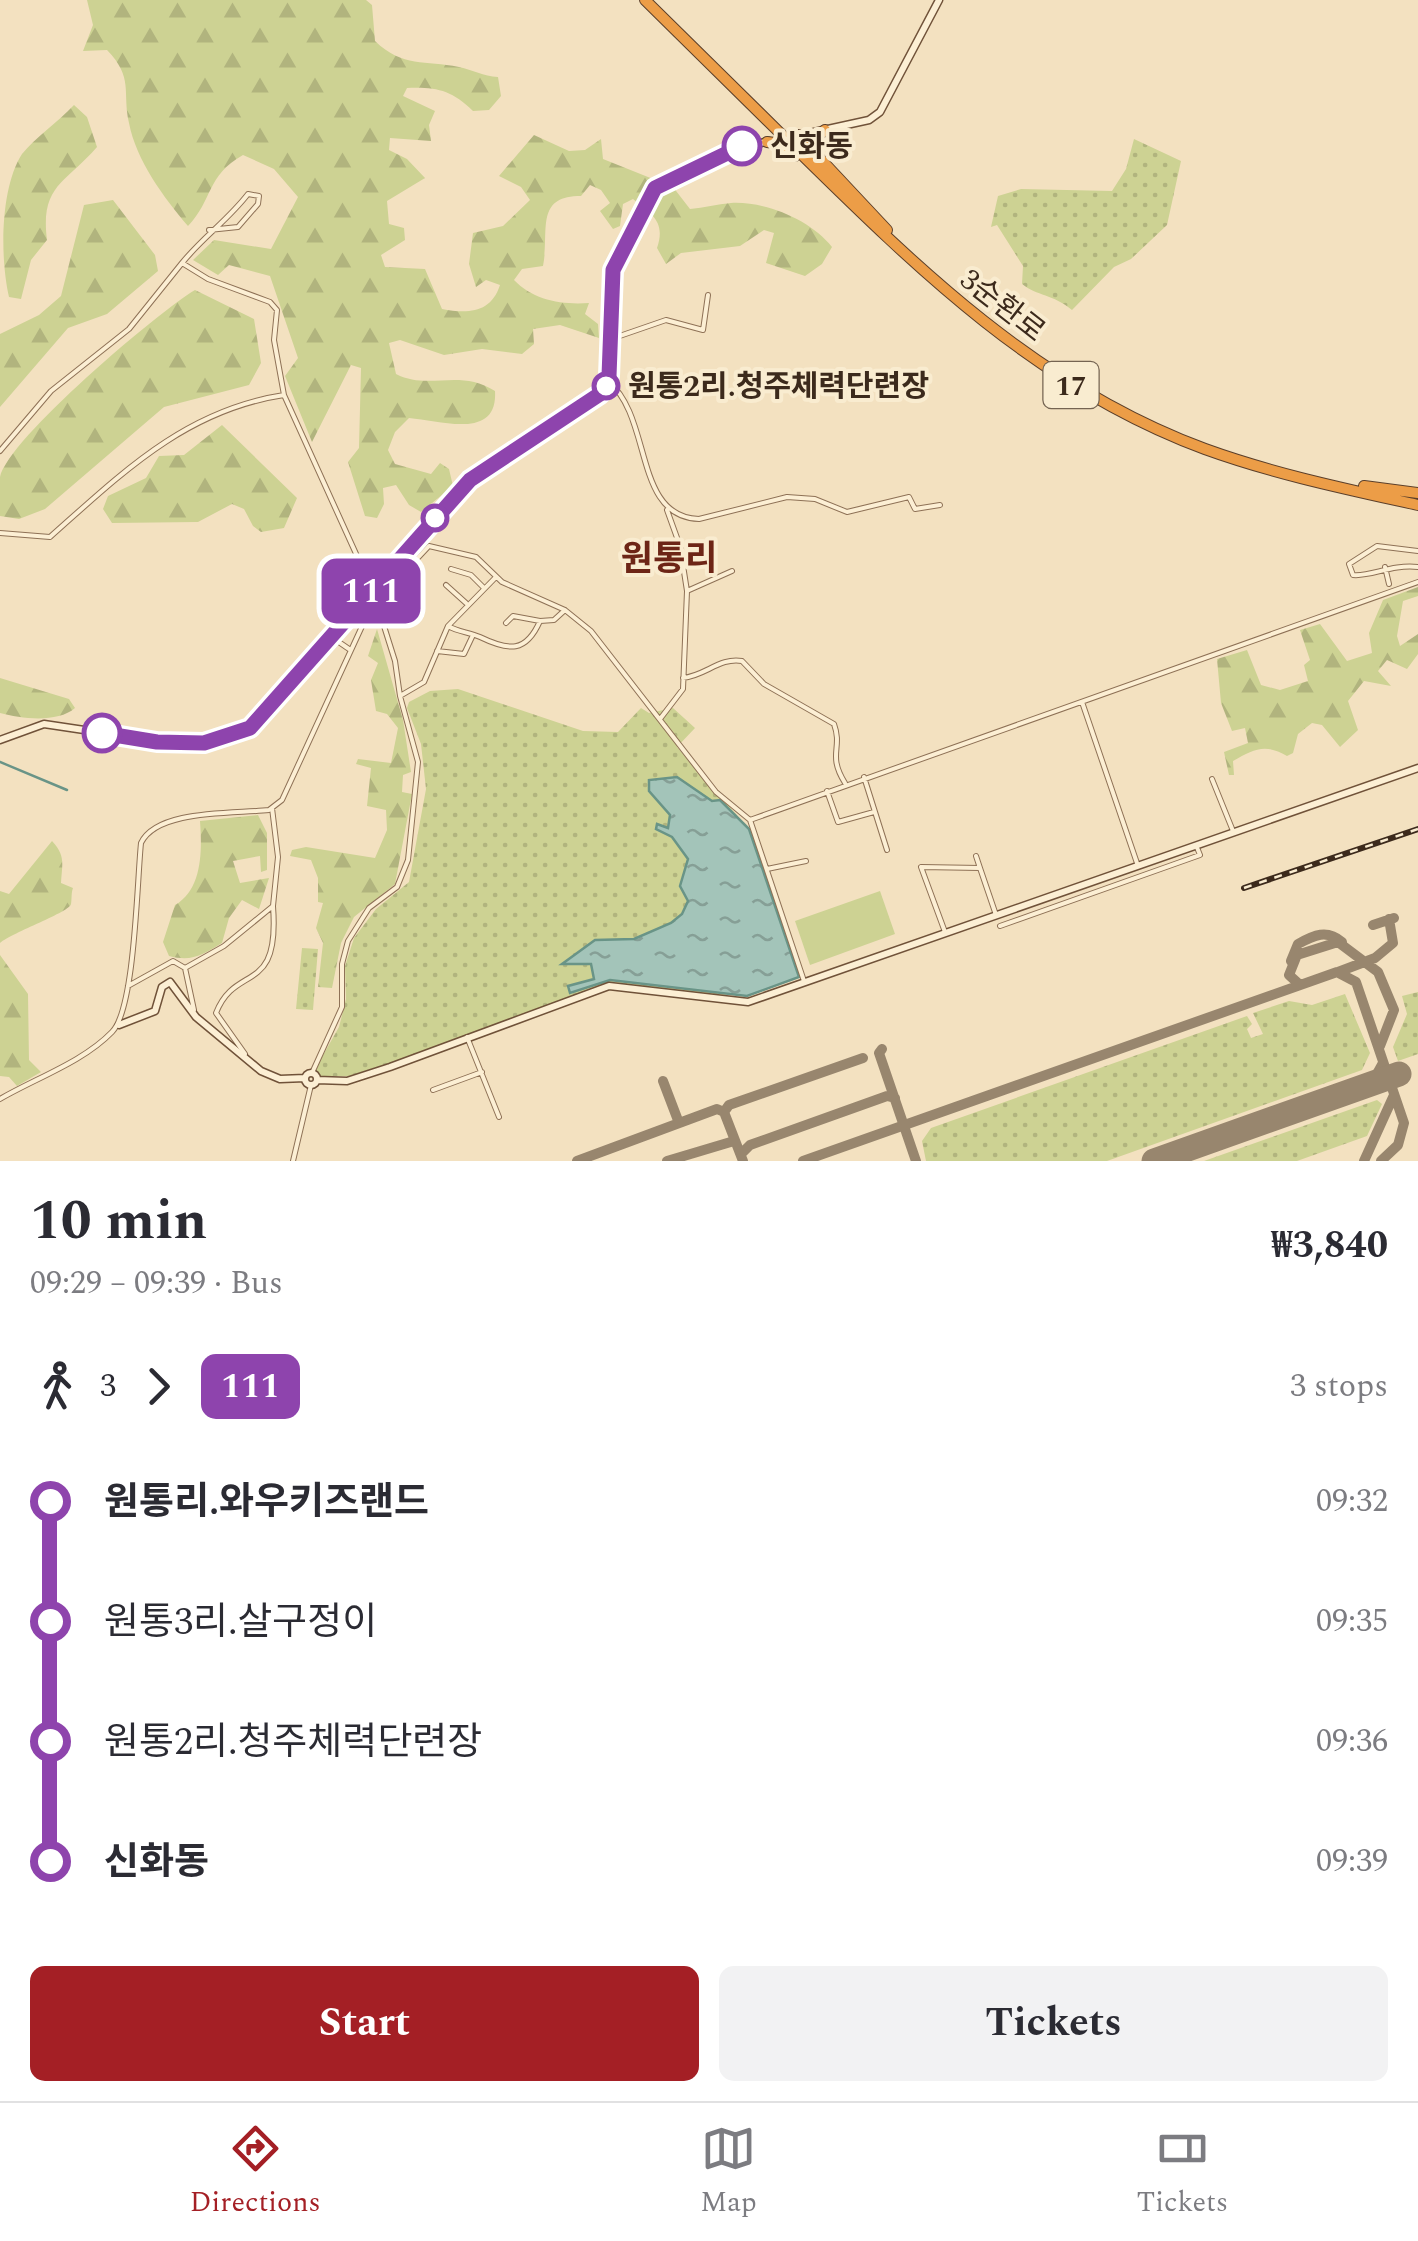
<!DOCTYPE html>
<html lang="en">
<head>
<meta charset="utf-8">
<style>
	:root { --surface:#fff; --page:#f2f2f3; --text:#2b2b33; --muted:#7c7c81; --line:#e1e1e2; --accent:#a41f25 }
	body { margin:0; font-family:Spectral,"Noto Sans KR",serif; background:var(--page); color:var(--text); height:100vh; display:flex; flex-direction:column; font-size:38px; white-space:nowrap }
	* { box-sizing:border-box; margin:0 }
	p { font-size:32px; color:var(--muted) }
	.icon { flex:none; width:55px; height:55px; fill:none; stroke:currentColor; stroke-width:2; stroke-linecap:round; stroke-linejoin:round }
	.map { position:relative; height:1161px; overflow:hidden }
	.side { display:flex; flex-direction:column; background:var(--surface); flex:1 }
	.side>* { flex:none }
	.badge { padding:0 20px; border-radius:15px; font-size:35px; line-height:65px }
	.map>.badge { position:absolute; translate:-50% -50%; box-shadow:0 0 0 5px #fff }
	.legs { display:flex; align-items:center; gap:15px; height:110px; padding:0 30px; font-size:32px }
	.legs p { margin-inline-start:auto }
	.summary { display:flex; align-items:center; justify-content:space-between; height:170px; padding:0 30px }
	h1 { font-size:55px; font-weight:700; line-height:75px }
	.action { display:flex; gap:20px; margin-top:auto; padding:20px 30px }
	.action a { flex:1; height:115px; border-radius:15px; background:var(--accent); color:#fff; font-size:40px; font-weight:700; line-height:115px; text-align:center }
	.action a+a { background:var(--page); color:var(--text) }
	ul { padding:0 30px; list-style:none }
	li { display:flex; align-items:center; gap:35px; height:120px; font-size:38px }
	li i { display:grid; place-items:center; width:15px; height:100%; margin:0 12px; background:currentColor }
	li i::after { content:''; width:25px; height:25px; margin:-12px; border:8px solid; border-radius:50%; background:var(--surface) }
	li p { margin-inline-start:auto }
	li:first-child i { background:linear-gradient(#0000 50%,currentColor 0) }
	li:last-child i { background:linear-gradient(currentColor 50%,#0000 0) }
	.dock { display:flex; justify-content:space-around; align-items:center; height:140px; border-top:2px solid var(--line); background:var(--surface); font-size:28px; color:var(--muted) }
	.dock a { display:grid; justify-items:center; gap:5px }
	.dock .active { color:var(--accent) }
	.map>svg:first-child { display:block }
</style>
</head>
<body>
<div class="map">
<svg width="1418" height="1161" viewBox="0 0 1418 1161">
	<defs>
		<pattern id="green-dots" width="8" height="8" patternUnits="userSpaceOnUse" patternTransform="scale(2.5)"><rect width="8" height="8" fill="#cdd293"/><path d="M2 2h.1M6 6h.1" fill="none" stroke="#b1b47e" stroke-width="1.8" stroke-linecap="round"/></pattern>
		<pattern id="forest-firs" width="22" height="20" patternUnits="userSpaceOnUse" patternTransform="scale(2.5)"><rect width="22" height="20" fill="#cdd293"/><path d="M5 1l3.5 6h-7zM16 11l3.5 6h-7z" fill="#b1b47e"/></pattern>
		<pattern id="water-ripples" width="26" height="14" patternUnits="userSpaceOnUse" patternTransform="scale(2.5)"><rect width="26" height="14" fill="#a3c4b9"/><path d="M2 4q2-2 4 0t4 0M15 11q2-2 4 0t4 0" fill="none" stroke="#869f96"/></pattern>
	</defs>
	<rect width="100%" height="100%" fill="#f3e1c0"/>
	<!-- green -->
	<path fill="url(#green-dots)" d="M1134 139 1181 161 1167 225 1131 259 1114 267 1072 310C1053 294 1037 296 1022 284L1023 266 997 225 991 227 998 196 1021 189 1112 191 1126 169Z
		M458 689 583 731 618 732 641 708 649 713 673 708 695 728 677 747 749 829 799 977 740 994 717 995 608 982 418 1054 349 1076H320L314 1071 339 1027 346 999 345 966 354 938 376 909 409 882 426 789 421 744 407 708 409 702 430 691Z
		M302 948 318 949 313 1010 296 1009Z
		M1418 992V1054L1398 1061 1393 1047 1407 1014 1402 996Z
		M1345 994 1370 1053 1362 1070 1107 1161H926L922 1141 931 1128 1247 1016 1252 1024 1247 1029 1251 1038 1263 1034 1253 1013 1289 1001 1312 1005Z
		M1377 1100 1382 1104 1367 1136 1297 1161H1204Z"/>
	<!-- forest -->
	<path fill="url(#forest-firs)" d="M87 0H366L372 5 375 41C403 68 425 60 459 67 473 70 483 76 498 77L501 96 489 110 473 111C451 90 437 87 407 88L403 96 435 111 429 125 431 141 390 138 389 150 407 159 425 178 387 201 389 224 404 228 405 240 381 255 385 267 425 269 442 309C468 314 491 313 500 285L486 280 476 287 469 264 473 233 503 226 530 200 521 187 499 176 534 135 569 151 585 150 601 139 603 159 673 187 690 209C704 208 717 204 731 203 765 201 811 220 832 247L822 264 805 276 766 263 774 233 764 230 740 246 681 253 666 264 657 248C666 222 652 214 633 199L623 204 620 226 613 229 600 211 610 203 601 190 590 185 581 196C534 196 550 231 543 266L522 269 514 280C533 300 561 305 589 303L585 314 598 324 599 338 560 325 533 329 534 344 522 354 482 349 444 355 400 340 389 343 396 374C429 391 459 368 495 391 498 440 442 421 409 418L395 432 388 450 395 464 431 474 440 463 449 469 453 486 421 512 409 505 396 485 383 488 384 504 377 518 365 516 348 462 359 448 361 368 351 365 312 442 285 376 298 358 270 276 229 265 218 275 193 260 214 240 271 249 298 197 274 169 243 155C206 176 213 200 188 226 164 198 136 160 129 123 122 91 134 78 107 50L83 51 93 25Z
		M74 105 87 117 97 147C66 183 40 185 47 240L31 260 21 299 9 297C0 258 0 188 22 154 36 137 58 122 74 105Z
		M113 200 155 255 158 271 107 314 68 328 0 407V334L39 315 61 296 84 205Z
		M195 290 254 319 261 363 249 385 164 407 45 509 19 519 0 516C0 504 0 489 0 477 8 439 158 312 195 290Z
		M222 425 297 498 284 528 261 532 253 526 244 509 232 504 198 522 112 523 103 509 108 496 146 478 159 456 184 455Z
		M1418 587V596L1403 601 1397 636 1400 646 1418 634V654L1407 669 1387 660 1378 671 1391 686 1364 681 1348 701 1358 730 1340 747 1322 725 1312 723 1298 734 1293 753 1287 756C1265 743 1254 749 1233 761L1234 775H1229L1224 752 1248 743 1245 728 1232 731 1221 703 1217 659 1247 650 1261 685 1280 690 1308 681 1304 665 1310 660 1300 630 1320 624 1347 661 1372 653 1369 633 1383 600Z
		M377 629 403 720 411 772 403 775 402 792 412 794 395 884 354 917 341 943 332 988 318 987 323 943 316 928 323 903 318 902V878L311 860 290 856 292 850 306 847 375 858 387 830 386 810 367 806 371 768 356 764 358 759 391 763 398 728 387 714 376 711 371 680 378 663 368 656Z
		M0 678 69 699 75 708C58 723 22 719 0 713Z
		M258 815 267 833V870L261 872 260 856 233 861 240 883 269 878 259 909 242 900 229 918 222 943C202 955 192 962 169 956L163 942 175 905C203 889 202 849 200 821Z
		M52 841C66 856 62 864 61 883L73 888C71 893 72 899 71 904 70 912 13 932 0 943V891L9 894Z
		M0 955 28 994 29 1060 41 1072 17 1086 9 1077 0 1076Z"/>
	<!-- pitch -->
	<path fill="#cdd293" d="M880 891 895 934 810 965 795 921Z"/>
	<!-- water -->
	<path fill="url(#water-ripples)" stroke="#699487" stroke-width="2.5" d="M677 777 712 801 720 800 749 829 799 977 747 996 610 980 570 993 568 986 594 979 591 964H562L595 940 634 939 671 923 682 914 688 901 680 886 688 859 672 837 656 829 657 824 668 828 670 815 649 791V780Z"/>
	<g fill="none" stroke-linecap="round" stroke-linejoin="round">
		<!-- stream -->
		<path stroke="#699487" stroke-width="2.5" d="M0 762 67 790"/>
		<!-- taxiway -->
		<path stroke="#98866e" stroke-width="10" d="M1373 925 1394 918
			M1291 961 1298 944C1314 935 1327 929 1342 942
			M1338 972 1375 958 1393 943 1389 919
			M1300 985 1289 975 1297 955 1338 942 1378 972 1394 1010 1380 1046
			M882 1049 879 1053 916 1161
			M663 1081 679 1123
			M1372 1083 1383 1063
			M741 1154 750 1145 887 1096 895 1098
			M577 1161 717 1109 724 1112
			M667 1161 734 1141
			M743 1161 724 1112 729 1105 863 1058
			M803 1161 1337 972 1356 982 1404 1123 1398 1145 1381 1161
			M1364 1161 1394 1095"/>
		<!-- runway -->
		<path stroke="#98866e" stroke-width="25" d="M1154 1161 1399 1074"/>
		<!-- street casing -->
		<g stroke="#8e7156" stroke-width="6">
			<path id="street" d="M182 263C203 237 228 220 248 194L259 196 258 204 238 227 209 230
				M611 339 666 320 703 330 708 295
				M608 381C653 418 633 517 699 519L787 497 815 499 847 512 909 497 915 509 940 505
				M0 451 51 391 129 329 182 263 208 279 270 302 277 310 274 340 284 395 372 589
				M0 533 50 537C121 474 185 410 284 395
				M1418 551 1377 546 1349 564 1353 575C1371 577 1391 564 1418 567
				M1385 567 1389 584
				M451 569 471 575 483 587
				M496 577 448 626C458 632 469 632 480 637 509 651 526 653 540 621L554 620 565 610
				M446 585 466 603
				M687 591 732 571
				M377 604 395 661 400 696
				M506 623 513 616 540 621
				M330 636 349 649
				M437 651 464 654 473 635
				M683 678C705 676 720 657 742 661L764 684 834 724C843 749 827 754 845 783
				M1082 702 1138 866
				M660 719 683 689 687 591 680 546 667 510
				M864 777 887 850
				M1212 779 1233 831
				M827 791 838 822 874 812
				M750 820 1418 582
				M976 856 980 868
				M767 869 806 861
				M1000 926 1200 855 1196 845
				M945 932 921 867 980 868 996 915
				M185 968 224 946 273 906 278 857 272 808
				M128 986 173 961 185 968 194 1010
				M467 1037 499 1117
				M245 1054 216 1013C236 962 280 997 273 906
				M312 1073 342 1007V964L348 941 369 908 397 887 408 860 418 762 400 696 424 682 448 626
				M433 1090 482 1072
				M0 1099C36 1078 83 1062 112 1032 135 1009 137 881 141 843 157 809 234 814 269 810L282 800 370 609 429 546 476 557 502 582 565 610 591 631 716 792 750 820 804 981
				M293 1161 311 1085"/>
		</g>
		<!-- secondary casing -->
		<g stroke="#705239" stroke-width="9">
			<path id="secondary" d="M796 136 869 120 880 112 939 0
				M0 740 44 724 171 743 214 742 243 732 261 719 306 661 470 480 603 390 609 371 613 270 655 189 733 150 769 141
				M119 1025 155 1011 162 987 170 982 196 1017 261 1071 280 1079 305 1078
				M305 1079a6 6 0 1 1 12 0a6 6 0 1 1-12 0Z
				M317 1080 347 1081 390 1067 609 986 748 1002 1418 768"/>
		</g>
		<!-- highway casing -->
		<g stroke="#5b3f2a" stroke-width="12">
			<path id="highway" d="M645 0 780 133
				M798 135 887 230
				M767 142 783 144 795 156
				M792 145C917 268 1037 387 1205 449 1274 474 1346 489 1418 505
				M814 148 815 138 825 130
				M1364 486 1418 493"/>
		</g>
		<!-- street -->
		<use href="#street" stroke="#fcefd4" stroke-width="4"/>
		<!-- secondary -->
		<use href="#secondary" stroke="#fcefd4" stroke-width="6"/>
		<!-- highway -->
		<use href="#highway" stroke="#ec9d47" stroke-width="10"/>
		<!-- rail casing -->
		<g stroke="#3c2a1c" stroke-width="6">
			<path id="rail" d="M1244 888 1418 829"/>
		</g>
		<!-- rail -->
		<use href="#rail" stroke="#f9ecd0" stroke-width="2.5" stroke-dasharray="8" stroke-linecap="butt"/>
		<!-- highway-bridge casing -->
		<g stroke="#5b3f2a" stroke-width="12" stroke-linecap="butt">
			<path id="highway-bridge" d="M780 133 792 145"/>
		</g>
		<!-- highway-bridge -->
		<use href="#highway-bridge" stroke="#ec9d47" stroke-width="10"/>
	</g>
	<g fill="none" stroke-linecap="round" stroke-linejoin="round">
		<!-- line-1 casing -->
		<g stroke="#fff" stroke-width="22">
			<path id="line-1" d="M102 733 157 742 204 743 250 728 470 480 600 394 609 376 613 270 655 188 742 146"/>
		</g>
		<!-- line-1 -->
		<use href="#line-1" stroke="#8e44ad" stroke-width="15"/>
	</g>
	<!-- markers -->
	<g fill="#fff" stroke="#8e44ad" stroke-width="5">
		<circle cx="742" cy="146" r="18"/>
		<circle cx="606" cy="386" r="12"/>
		<circle cx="435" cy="518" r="12"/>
		<circle cx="102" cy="733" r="18"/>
	</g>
	<g text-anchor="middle" stroke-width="8" stroke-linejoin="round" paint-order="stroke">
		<!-- shield labels -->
		<rect fill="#f9ecd0" stroke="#756452" stroke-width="2.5" x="1043.5" y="362" width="55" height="46" rx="8"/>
		<g font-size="28" font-weight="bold" fill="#3c2a1c">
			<text x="1071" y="395">17</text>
		</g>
		<!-- stop labels -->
		<g font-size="30" font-weight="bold" fill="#3c2a1c" stroke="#f9ecd0" text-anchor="start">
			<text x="770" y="156">신화동</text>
			<text x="628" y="396">원통2리.청주체력단련장</text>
		</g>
		<!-- street labels -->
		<g font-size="30" fill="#3c2a1c" stroke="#f9ecd0">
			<text transform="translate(1003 305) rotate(38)" y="10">3순환로</text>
		</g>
		<!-- quarter labels -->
		<g font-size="35" font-weight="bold" fill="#6d2516" stroke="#f9ecd0">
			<text x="669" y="570">원통리</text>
		</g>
	</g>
</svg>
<b class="badge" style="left:371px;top:591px;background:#8e44ad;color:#fff">111</b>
</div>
<section class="side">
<div class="summary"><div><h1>10 min</h1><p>09:29 – 09:39 · Bus</p></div><b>₩3,840</b></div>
<div class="legs"><svg class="icon" aria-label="walk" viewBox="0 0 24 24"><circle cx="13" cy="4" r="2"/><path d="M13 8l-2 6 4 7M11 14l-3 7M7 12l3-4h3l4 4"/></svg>3<svg class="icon" aria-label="forward" viewBox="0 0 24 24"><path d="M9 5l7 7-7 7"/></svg><b class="badge" style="background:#8e44ad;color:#fff">111</b><p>3 stops</p></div>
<ul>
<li><i style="color:#8e44ad"></i><b>원통리.와우키즈랜드</b><p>09:32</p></li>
<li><i style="color:#8e44ad"></i><span>원통3리.살구정이</span><p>09:35</p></li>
<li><i style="color:#8e44ad"></i><span>원통2리.청주체력단련장</span><p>09:36</p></li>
<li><i style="color:#8e44ad"></i><b>신화동</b><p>09:39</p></li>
</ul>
<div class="action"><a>Start</a><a>Tickets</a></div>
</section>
<nav class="dock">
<a class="active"><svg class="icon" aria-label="directions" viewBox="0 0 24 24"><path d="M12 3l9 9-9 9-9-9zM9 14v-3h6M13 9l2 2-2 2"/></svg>Directions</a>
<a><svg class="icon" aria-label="map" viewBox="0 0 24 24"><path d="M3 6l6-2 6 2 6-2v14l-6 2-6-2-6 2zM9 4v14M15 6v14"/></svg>Map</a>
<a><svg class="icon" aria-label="tickets" viewBox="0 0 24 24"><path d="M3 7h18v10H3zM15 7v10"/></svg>Tickets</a>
</nav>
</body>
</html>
